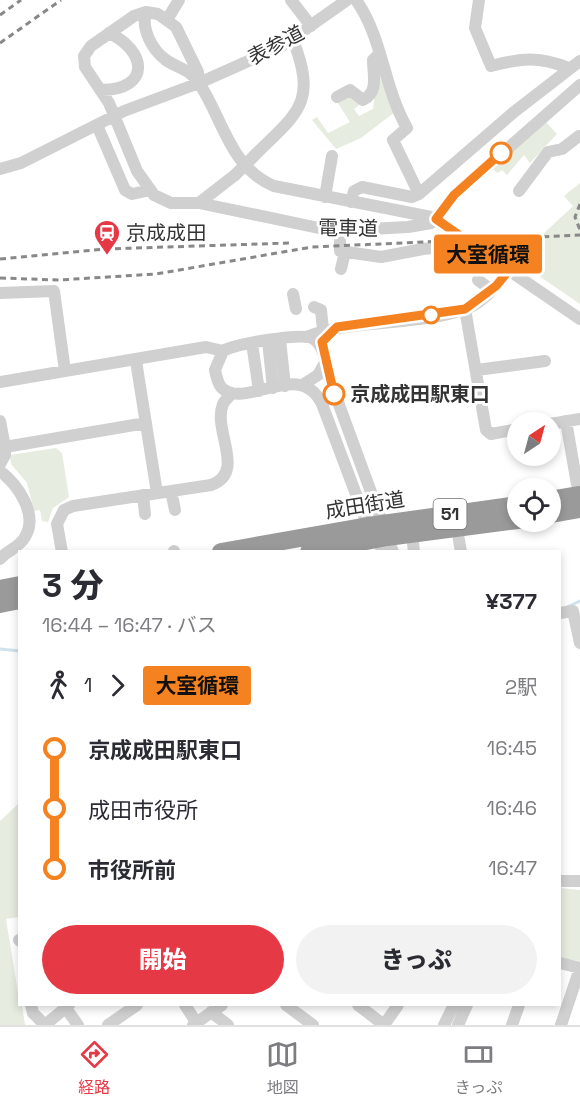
<!DOCTYPE html>
<html lang="ja">
<head>
<meta charset="utf-8">
<style>
	:root { --surface:#fff; --page:#f2f2f3; --text:#2b2b33; --muted:#7c7c81; --line:#e1e1e2; --accent:#e63946 }
	body { margin:0; font-family:"Space Grotesk","Noto Sans JP",sans-serif; background:var(--page); color:var(--text); height:100vh; display:flex; flex-direction:column; font-size:22px; white-space:nowrap }
	* { box-sizing:border-box; margin:0 }
	p { font-size:20px; color:var(--muted) }
	.icon { flex:none; width:33px; height:33px; fill:none; stroke:currentColor; stroke-width:2; stroke-linecap:round; stroke-linejoin:round }
	.map { position:relative; flex:1; overflow:hidden }
	.panel { position:absolute; left:18px; top:550px; width:543px; height:456px; display:flex; flex-direction:column; background:var(--surface); border-radius:0px; box-shadow:0 3px 9px #0003 }
	.panel>* { flex:none }
	.badge { padding:0 12px; border-radius:4px; font-size:21px; line-height:39px }
	.needle { width:39px; rotate:36deg }
	.buttons { position:absolute; left:507px; top:412px; display:grid; gap:12px }
	.buttons a { display:grid; place-items:center; width:54px; height:54px; border-radius:50%; background:var(--surface); box-shadow:0 3px 9px #0003; font-size:30px }
	.map>.badge { position:absolute; translate:-50% -50%; box-shadow:0 0 0 3px #fff }
	.legs { display:flex; align-items:center; gap:9px; height:66px; padding:0 24px; font-size:20px }
	.legs p { margin-inline-start:auto }
	.headline { display:flex; align-items:center; justify-content:space-between; height:102px; padding:0 24px }
	h1 { font-size:33px; font-weight:800; line-height:45px }
	.primary-button { display:flex; gap:12px; margin-top:auto; padding:12px 24px }
	.primary-button a { flex:1; height:69px; border-radius:36px; background:var(--accent); color:#fff; font-size:24px; font-weight:800; line-height:69px; text-align:center }
	.primary-button a+a { background:var(--page); color:var(--text) }
	ul { padding:0 24px; list-style:none }
	li { display:flex; align-items:center; gap:21px; height:60px; font-size:22px }
	li i { display:grid; place-items:center; width:9px; height:100%; margin:0 8px; background:currentColor }
	li i::after { content:''; width:15px; height:15px; margin:-8px; border:4px solid; border-radius:50%; background:var(--surface) }
	li p { margin-inline-start:auto }
	li:first-child i { background:linear-gradient(#0000 50%,currentColor 0) }
	li:last-child i { background:linear-gradient(currentColor 50%,#0000 0) }
	.dock { display:flex; justify-content:space-around; align-items:center; height:84px; border-top:2px solid var(--line); background:var(--surface); font-size:16px; color:var(--muted) }
	.dock a { display:grid; justify-items:center; gap:3px }
	.dock .selected { color:var(--accent) }
	.map>svg:first-child { display:block }
</style>
</head>
<body>
<div class="map">
<svg width="580" height="1025" viewBox="0 0 580 1025">
	<rect width="100%" height="100%" fill="#fff"/>
	<!-- green -->
	<path fill="#e6ecdf" d="M379 65 395 112 361 138 336 149 312 120 317 117 328 133 350 122 336 100 352 96 363 102 354 109 359 116 373 109Z
		M545 121 557 134 530 163 524 155 507 175 502 170 498 173 492 169Z
		M580 183V304L504 252 518 249 527 238 540 237 573 206 564 196Z
		M56 448 62 453 69 497 53 508 48 522 42 521 40 510 34 511 27 483 11 464 10 455Z
		M19 803V917L6 919 20 1005H22L25 1025H0V821Z
		M560 888 580 890V961L560 958Z"/>
	<g fill="none" stroke-linecap="round" stroke-linejoin="round">
		<!-- stream -->
		<path stroke="#cfe2ee" stroke-width="3" d="M567 607 580 601
			M0 649 20 651"/>
		<!-- minor -->
		<path stroke="#d0d0d0" stroke-width="12" d="M291 0 311 26
			M356 0C383 38 383 86 407 128L393 140 419 194
			M479 0 475 28 491 66C522 58 538 56 569 68
			M146 12C141 29 152 50 166 60 179 69 190 69 199 83 223 119 230 168 274 186L431 217 580 319
			M168 18 179 0
			M199 83 198 72 176 27 158 14 146 12 134 16 91 46 84 56 85 67 109 103 137 171 154 195 171 203H199L333 231 408 227 431 223 455 195 580 85
			M102 90C151 89 147 51 109 33
			M337 97 350 90 363 100C379 92 373 75 373 60L379 54
			M97 125 125 190 132 194 150 190
			M254 156C297 113 318 104 293 40
			M0 169 21 163 124 111 199 83 280 47 347 0
			M519 191 548 152 562 149 579 136
			M325 197 332 156
			M351 202 354 191 362 187 412 197 419 194 514 112 580 61
			M199 203 235 175
			M340 231V251L381 257 423 249 474 244
			M341 269 345 252
			M478 280 491 290
			M0 293 54 291 65 371
			M293 294 296 309
			M314 307 321 310 323 330
			M465 309 486 430 491 434 518 429
			M306 337C357 318 414 327 465 309 483 303 498 285 509 270
			M280 340 285 386
			M268 341 273 388
			M252 343 259 391
			M136 361 157 493
			M477 370 545 361
			M0 382 206 347 223 351
			M304 384 318 375 326 361
			M0 421 5 447 146 423
			M566 421 579 496
			M550 424 580 419
			M0 464 5 455V447
			M0 471C17 484 39 514 25 537 19 548 6 551 0 559
			M171 491 175 510
			M143 495 145 514
			M457 528 461 552
			M412 534 414 552
			M174 551V552
			M62 552 57 524 64 510 73 506 211 485C247 472 212 430 223 404 225 400 229 397 232 393
			M384 552 368 526 322 404C300 357 243 412 221 387 218 383 216 375 215 370L223 351C234 344 300 333 312 338 323 344 326 361 327 372L393 552
			M560 613 573 611 580 643
			M560 881H580
			M19 940 20 941
			M560 963 580 968 561 1025
			M31 1005 33 1013 45 1025
			M185 1005 196 1022
			M286 1005 313 1025
			M358 1005 384 1025
			M65 1007 78 1025
			M211 1012 228 1025
			M45 1025 69 1005
			M108 1025 137 1005
			M193 1025 222 1005
			M384 1025 398 1005
			M444 1025 454 1005
			M458 1025 467 1005
			M512 1025 519 1005"/>
		<!-- highway -->
		<path stroke="#9a9a9a" stroke-width="18" d="M550 500 580 495
			M550 514 580 509
			M221 552 368 526 518 505
			M309 552 387 537 518 520
			M0 589 20 585
			M0 604 20 600"/>
		<!-- rail -->
		<path stroke="#888" stroke-width="3" stroke-dasharray="6 4.5" stroke-linecap="butt" d="M0 15 21 0
			M0 43 61 0
			M580 204 575 217 580 230
			M0 259 105 249 290 243
			M0 278 59 280 156 274 312 247 580 235"/>
		<!-- minor-bridge -->
		<path stroke="#d0d0d0" stroke-width="12" d="M235 175 254 156"/>
	</g>
	<g fill="none" stroke-linecap="round" stroke-linejoin="round">
		<!-- line-1 casing -->
		<g stroke="#fff" stroke-width="14">
			<path id="line-1" d="M334 394 322 342 337 327 465 309 496 286 509 270 436 219 454 195 501 153"/>
		</g>
		<!-- line-1 -->
		<use href="#line-1" stroke="#f58220" stroke-width="9"/>
	</g>
	<!-- icons -->
	<defs>
		<g id="station-pin" transform="scale(1.35)"><path d="M0 17L-7.5 6A9.5 9.5 0 1 1 7.5 6Z" fill="#e63946" stroke="#fff"/><path d="M-3-6H3Q5-6 5-4V2Q5 4 3 4L4.5 6H3L1.5 4h-3L-3 6H-4.5L-3 4Q-5 4-5 2V-4Q-5-6-3-6ZM-3.5-4v3h7v-3ZM-3.5 1v1.5H-2V1ZM2 1v1.5H3.5V1Z" fill="#fff"/></g>
	</defs>
	<g fill-rule="evenodd">
		<use href="#station-pin" x="107" y="233"/>
	</g>
	<!-- markers -->
	<g fill="#fff" stroke="#f58220" stroke-width="3">
		<circle cx="501" cy="153" r="10"/>
		<circle cx="431" cy="315" r="8"/>
		<circle cx="334" cy="394" r="10"/>
	</g>
	<g text-anchor="middle" stroke-width="6" stroke-linejoin="round" paint-order="stroke">
		<!-- shield labels -->
		<rect fill="#fff" stroke="#707070" stroke-width="1.5" x="433.5" y="499" width="33" height="30" rx="4.5"/>
		<g font-size="18" font-weight="bold" fill="#333">
			<text x="450" y="520">51</text>
		</g>
		<!-- street labels -->
		<g font-size="20" fill="#333" stroke="#fff">
			<text transform="translate(276 45) rotate(-28)" y="7">表参道</text>
			<text transform="translate(348 228) rotate(1)" y="7">電車道</text>
			<text transform="translate(365 505) rotate(-9)" y="7">成田街道</text>
		</g>
		<!-- poi labels -->
		<g font-size="20" fill="#333" stroke="#fff" text-anchor="start">
			<text x="126" y="240">京成成田</text>
		</g>
		<!-- stop labels -->
		<g font-size="20" font-weight="bold" fill="#333" stroke="#fff" text-anchor="start">
			<text x="350" y="401">京成成田駅東口</text>
		</g>
	</g>
</svg>
<div class="buttons">
<a><svg class="needle" viewBox="-14 -14 28 28"><path d="M0-13l5 13h-10z" fill="#e53935"/><path d="M0 13l5-13h-10z" fill="#7c7c81"/></svg></a>
<a><svg class="icon" aria-label="locate" viewBox="0 0 24 24"><circle cx="12" cy="12" r="6"/><path d="M12 2v4M12 18v4M2 12h4M18 12h4"/></svg></a>
</div>
<b class="badge" style="left:488px;top:254px;background:#f58220;color:#111">大室循環</b>
<section class="panel">
<div class="headline"><div><h1>3 分</h1><p>16:44 – 16:47 · バス</p></div><b>¥377</b></div>
<div class="legs"><svg class="icon" aria-label="walk" viewBox="0 0 24 24"><circle cx="13" cy="4" r="2"/><path d="M13 8l-2 6 4 7M11 14l-3 7M7 12l3-4h3l4 4"/></svg>1<svg class="icon" aria-label="forward" viewBox="0 0 24 24"><path d="M9 5l7 7-7 7"/></svg><b class="badge" style="background:#f58220;color:#111">大室循環</b><p>2駅</p></div>
<ul>
<li><i style="color:#f58220"></i><b>京成成田駅東口</b><p>16:45</p></li>
<li><i style="color:#f58220"></i><span>成田市役所</span><p>16:46</p></li>
<li><i style="color:#f58220"></i><b>市役所前</b><p>16:47</p></li>
</ul>
<div class="primary-button"><a>開始</a><a>きっぷ</a></div>
</section>
</div>
<nav class="dock">
<a class="selected"><svg class="icon" aria-label="directions" viewBox="0 0 24 24"><path d="M12 3l9 9-9 9-9-9zM9 14v-3h6M13 9l2 2-2 2"/></svg>経路</a>
<a><svg class="icon" aria-label="map" viewBox="0 0 24 24"><path d="M3 6l6-2 6 2 6-2v14l-6 2-6-2-6 2zM9 4v14M15 6v14"/></svg>地図</a>
<a><svg class="icon" aria-label="tickets" viewBox="0 0 24 24"><path d="M3 7h18v10H3zM15 7v10"/></svg>きっぷ</a>
</nav>
</body>
</html>
